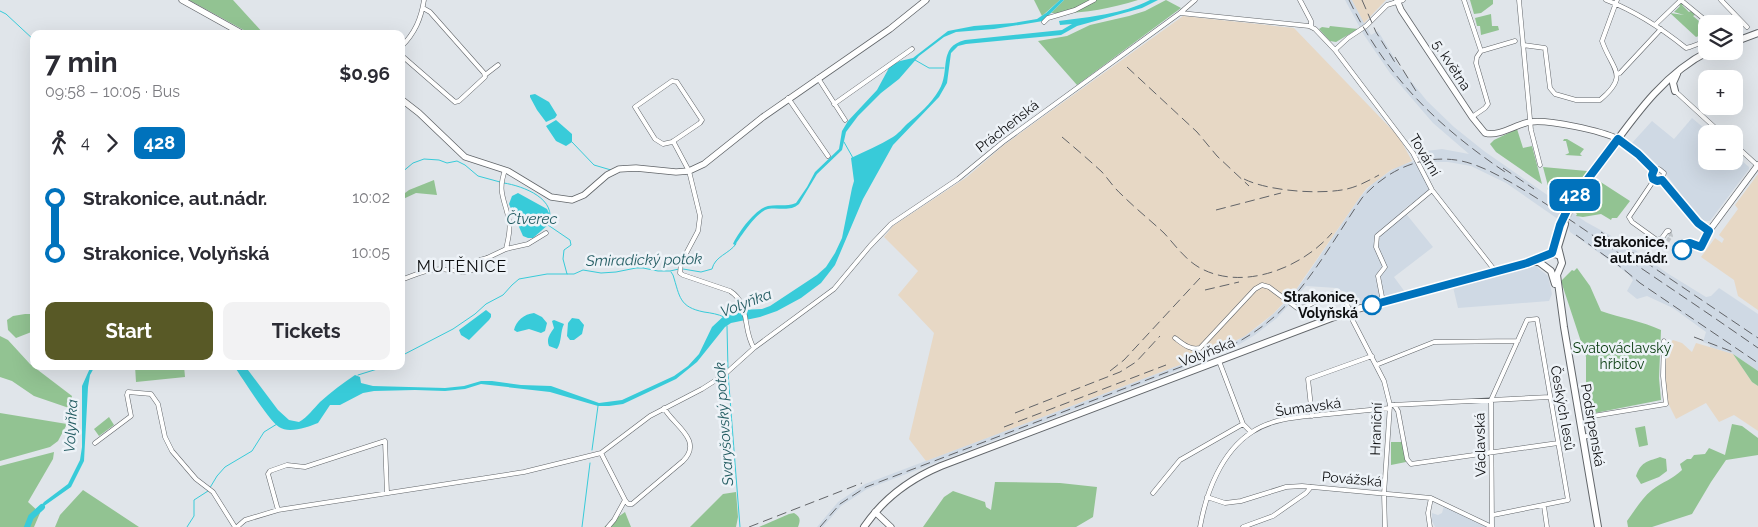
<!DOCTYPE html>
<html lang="en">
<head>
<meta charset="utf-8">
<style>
	:root { --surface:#fff; --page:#f2f2f3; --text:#2b2b33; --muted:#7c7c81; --accent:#585926 }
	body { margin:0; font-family:Raleway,sans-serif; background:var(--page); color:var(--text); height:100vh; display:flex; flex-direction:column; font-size:19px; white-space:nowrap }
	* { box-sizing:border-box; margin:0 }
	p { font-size:16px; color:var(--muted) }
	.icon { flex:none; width:28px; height:28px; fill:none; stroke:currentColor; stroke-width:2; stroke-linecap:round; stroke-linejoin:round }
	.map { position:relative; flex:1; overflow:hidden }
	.sheet { position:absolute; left:30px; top:30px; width:375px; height:340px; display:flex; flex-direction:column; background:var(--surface); border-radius:10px; box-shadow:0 5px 20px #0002 }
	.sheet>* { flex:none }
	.badge { padding:0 10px; border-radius:8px; font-size:18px; line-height:32px }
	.tools { position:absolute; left:1698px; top:15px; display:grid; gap:10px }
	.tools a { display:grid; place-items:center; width:45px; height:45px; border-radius:10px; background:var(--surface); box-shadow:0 5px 20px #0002; font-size:25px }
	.map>.badge { position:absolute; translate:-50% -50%; box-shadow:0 0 0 2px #fff }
	.legs { display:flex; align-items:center; gap:8px; height:55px; padding:0 15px; font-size:16px }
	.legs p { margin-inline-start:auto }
	.head { display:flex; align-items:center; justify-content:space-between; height:85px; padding:0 15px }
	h1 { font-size:28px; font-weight:700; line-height:38px }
	.cta { display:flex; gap:10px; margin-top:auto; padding:10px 15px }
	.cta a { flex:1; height:58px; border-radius:10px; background:var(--accent); color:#fff; font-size:20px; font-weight:700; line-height:58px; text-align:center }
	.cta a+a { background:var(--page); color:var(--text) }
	ul { padding:0 15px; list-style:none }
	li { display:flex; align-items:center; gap:18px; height:55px; font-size:19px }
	li i { display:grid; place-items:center; width:8px; height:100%; margin:0 6px; background:currentColor }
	li i::after { content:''; width:12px; height:12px; margin:-6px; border:4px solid; border-radius:50%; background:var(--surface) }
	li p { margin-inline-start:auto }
	li:first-child i { background:linear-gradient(#0000 50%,currentColor 0) }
	li:last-child i { background:linear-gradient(currentColor 50%,#0000 0) }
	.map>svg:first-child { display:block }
</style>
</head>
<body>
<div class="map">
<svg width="1758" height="527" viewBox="0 0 1758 527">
	<rect width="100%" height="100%" fill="#e0e5ea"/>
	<!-- built -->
	<path fill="#cfd9e4" d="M1345 0H1352L1371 35 1378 31 1399 66 1427 101 1454 127 1484 151 1586 222 1615 238 1617 237 1667 273 1706 297 1711 296 1719 288 1758 314V371L1733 354 1710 347V345L1703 342 1706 332 1673 308 1647 296 1637 299 1627 291 1633 280 1627 273 1570 232 1568 226 1506 183 1471 166 1448 162H1433L1417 165 1430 189 1403 210 1433 247 1394 277 1405 292 1357 304 1352 297 1337 288 1306 286 1277 318 1255 335 1228 351 867 489 841 506 823 527H817L838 502 865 484 1206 355 1235 342 1262 324 1287 301 1302 282 1360 197 1374 182 1398 166 1421 159 1419 152 1442 149 1469 154 1433 123 1390 73 1364 35Z
		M1692 118 1711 134H1706V161H1734V154L1749 167V169L1710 221H1704L1683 197 1660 166H1656L1632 143 1652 121 1674 139Z
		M1537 265 1538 268 1548 276 1552 294 1549 301 1458 308 1453 287Z
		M1444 506 1451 509 1486 527H1435L1432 521V513L1438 515 1442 513Z"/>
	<!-- industrial -->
	<path fill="#e7d8c5" d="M1352 0H1386L1364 23Z
		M1183 16 1294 28 1399 137 1412 161 1391 170 1367 188 1360 197 1295 291 1273 314 1245 336 1206 355 926 461 909 439 934 333 898 295 918 271 884 237 893 226 967 177 1004 145Z
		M1758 174V310L1738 296 1734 280 1701 257 1715 238 1722 243 1724 239 1719 235 1738 209 1735 205Z
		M1673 340 1682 343 1692 352 1696 343 1733 354 1752 382 1758 386V431L1734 415 1719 422 1706 403 1676 419 1666 399 1665 360 1667 345Z"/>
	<!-- green -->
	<path fill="#92c392" d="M189 0H233L264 34H251Z
		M1034 0H1060L1042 16Z
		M1064 0H1138C1109 9 1081 14 1051 13Z
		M1166 0 1181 8 1077 85 1038 41 1067 36 1090 25 1129 16 1145 11Z
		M1470 0H1493V4L1481 13 1474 14Z
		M1680 1 1684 5H1682L1689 12 1691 11 1695 15 1693 16 1706 27V33L1696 37 1695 33 1696 37 1670 13 1684 15 1674 12 1680 6 1678 4Z
		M1491 14 1492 26H1498L1499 30 1481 35 1480 26H1477L1475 18Z
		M1330 26 1358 29 1336 42 1330 41 1319 29 1322 27 1329 28Z
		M1517 129 1523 148 1532 146 1542 184 1496 152 1490 144 1494 140Z
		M1564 139H1567L1584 149 1580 154 1582 156 1565 155 1569 153 1566 141H1563Z
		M1543 167 1587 171H1588L1565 206 1562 204 1561 205 1547 189 1548 186Z
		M1596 179 1630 201 1617 218H1612L1611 220 1601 214 1583 217 1576 216 1577 214 1574 212Z
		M434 180 437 195 416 193 401 200V196L409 190Z
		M1577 268 1590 286 1601 311C1621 318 1642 321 1661 330L1659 378 1661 400 1595 413 1594 405H1586V357L1561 281 1572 270 1574 271Z
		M25 314H34V331L16 338 8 330 7 320 13 316Z
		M0 336 8 340 30 364 72 396 69 408 34 396 12 381 0 377Z
		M1733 354 1758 371V386L1752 382Z
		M135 366H184L185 377 136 382Z
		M0 413 67 424 58 441 50 447 0 461Z
		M109 417 114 425 99 436 94 429Z
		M1732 424 1742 426 1758 438V455L1726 460 1711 482 1692 514 1652 527H1628L1627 521C1635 510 1642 498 1652 490 1662 482 1673 479 1682 470L1680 464 1687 459H1691L1694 455 1705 454 1709 448 1725 455Z
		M1645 426 1648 445 1639 447 1635 428Z
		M1391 442H1402L1406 462 1391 465Z
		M54 452 53 459 28 502 40 513 34 527H0V466Z
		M1660 457 1666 459 1667 471 1659 477 1641 484 1636 476C1641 462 1646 462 1660 457Z
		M995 482 1060 483 1097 487 1093 517 1076 527H923L944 497 953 491 985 502 986 507 991 510Z
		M83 490 139 527H55L60 515Z
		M736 492 738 517 736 527H690L723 494Z
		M625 512 631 527H604Z
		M794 513C800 517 801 519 798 527H759L789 514Z"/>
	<!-- water -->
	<path fill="#38cbd9" d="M1060 0H1064L1043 21 994 29 956 32 944 37 919 56 899 79 881 93 858 116 846 132 842 150 817 174 799 204C790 212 779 207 768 209 756 212 742 235 735 245L733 244C738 233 755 209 768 206 777 204 786 207 796 203L807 187 815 172 839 149 842 131 848 121 877 90 890 66 900 61 913 58 948 31 974 26 1013 23 1037 19 1046 13Z
		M1150 0H1158L1142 8 1077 26 1061 35 966 44 958 46 951 53 947 83 939 97 893 145 863 199 835 265 821 283 801 298 777 311 760 317 731 323 725 327 697 362 676 379 623 404 609 406H598L550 392 481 384 465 389 445 391 415 390 374 391 363 393 340 405H330L318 423C308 427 289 434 279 427 269 421 243 379 234 366H245L278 410 289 420 299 422C308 417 313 409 320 402 331 392 343 383 355 375L360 377 361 383 373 386 445 388 464 386 481 381H492L521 385 551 386 599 403 622 400 674 376 688 366 699 354 712 327 726 314 741 310 762 309 770 306 817 275 826 267 835 253 842 238 852 188 854 181 851 158C865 151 880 145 893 137 898 134 903 128 907 124 919 114 931 104 939 90 951 71 937 47 965 40L1062 30 1072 24 1060 25 1059 21C1089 17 1123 14 1150 0Z
		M535 94 549 102 557 115 555 118 546 122 537 110 530 97V95Z
		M556 120 572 134V142L566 146 556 141 546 126Z
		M518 193 547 209 550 215 549 224 533 238H528L523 236 509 204 512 196Z
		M486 310 491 314V317L489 320 469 340 461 335 459 330Z
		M534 313 542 317 547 323 545 331 541 333 529 329 517 332 514 330C516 321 524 314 534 313Z
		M572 318 579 319 584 325 582 334 574 340H570L567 336 568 323Z
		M554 320 564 324C560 332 562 342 557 349L549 346C546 339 550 334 554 328L552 321Z
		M91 366H95L90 375 88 387 84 461 71 487 37 511 44 502 68 484 80 460 82 447V386Z"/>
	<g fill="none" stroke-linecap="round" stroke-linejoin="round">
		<!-- stream -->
		<path stroke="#38cbd9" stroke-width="1" d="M0 11 6 14 34 40
			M915 60 929 68H944
			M572 142 594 165 611 170
			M844 142 853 158
			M401 173 413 163 424 159 439 160 447 163 457 161 465 165 478 176 500 182
			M504 183C523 186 559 199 548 225L570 240 571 245 564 250 563 259 567 274H574L583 270 601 273 616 272 636 268H643L658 271H670L679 269
			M683 269 701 272 712 269C715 256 729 254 736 244
			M671 272 673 275C680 297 679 307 704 312 711 313 718 314 724 317
			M727 326 728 369
			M401 356 453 329 475 314 486 304 503 295 512 285 519 279 547 274H567
			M728 373 740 527
			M358 375 387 366
			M592 450 598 406
			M187 527 194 516V500L208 491 217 476 225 467 252 451 264 432 277 424
			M582 527 590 463"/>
		<!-- river -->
		<path stroke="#38cbd9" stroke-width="6" d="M27 527 31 517 42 507"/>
		<!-- street-tunnel -->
		<path stroke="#c0c5c9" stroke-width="4" stroke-dasharray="4 2" stroke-linecap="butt" d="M1662 243 1667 242 1671 236 1669 231"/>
		<!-- primary-tunnel -->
		<path stroke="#c0c5c9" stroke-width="6" stroke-dasharray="6 3" stroke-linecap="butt" d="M1565 224 1571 210"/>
		<!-- street casing -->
		<g stroke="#616569" stroke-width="5">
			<path id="street" d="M1300 0 1311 21V27
				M1464 0 1481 51
				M1519 0 1531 130 1540 165
				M1606 0C1635 11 1661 28 1686 48L1690 47 1706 41
				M1721 0 1747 27
				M1180 13 1309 26 1315 29 1335 50 1413 153 1432 190 1496 272
				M1044 22 1048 18 1075 10 1094 0
				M1655 25 1680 1H1682L1710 24
				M1523 45 1545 48 1550 88 1555 94 1576 100H1600C1630 75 1612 70 1602 41L1617 0
				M401 47C415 33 421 19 424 0
				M1335 50 1348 38 1366 26 1387 5 1403 0
				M1481 51 1515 41
				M401 55 455 102 459 101 485 77 484 73 430 12 423 8
				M1617 74 1620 73 1661 29
				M485 75 498 65
				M818 78 845 120
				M672 81 677 82 702 120 700 123 672 142 663 144 655 139 635 107Z
				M1675 91 1722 134
				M788 98 828 156
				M834 104 912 49
				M1472 117 1485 108 1488 104 1476 63 1477 57 1481 51
				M1618 139 1638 154 1654 171
				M673 141 689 171 700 216 698 231 681 263 680 273 683 275 730 291C751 304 742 330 754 348
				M1734 144 1758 166
				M1654 180 1629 217 1632 222 1657 240
				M1654 180 1652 173 1655 170 1659 169 1664 173 1662 180
				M1662 180 1698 223 1709 231 1701 247
				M1662 243 1657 240 1662 238 1667 231H1669
				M506 249 528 244 546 233
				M464 272C475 270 481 267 487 258
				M401 280C428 270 433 266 462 272L480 260 487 258 506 249C508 239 511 230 509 221 505 199 497 193 505 170
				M1383 302 1378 276 1385 267 1376 247 1377 236 1432 190
				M1175 338C1183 344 1189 350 1200 348L1255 289 1262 285 1269 287 1297 308 1305 307 1332 294 1342 296 1346 301 1353 321 1384 381 1390 405 1384 494 1385 527
				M1219 361 1243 424 1251 432
				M1376 365 1434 342 1518 341
				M1392 405 1550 397
				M1394 405 1398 411 1407 459 1411 464 1558 443
				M1312 416 1308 379 1372 356
				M1583 437 1591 435 1594 432 1593 416 1666 404 1663 376 1664 341
				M95 443 131 416 127 395 128 392 151 394 158 404 165 437 172 451 196 479 213 492 235 527
				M601 453 625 500 628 504H632L683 461C704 440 673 425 664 408
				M1153 493 1180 460 1243 424
				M1207 497 1225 503 1241 501 1286 487 1302 486 1431 498 1492 527
				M1544 506 1547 527
				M278 510 268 474 270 471 287 465 305 467 385 441 387 493
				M237 527 245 520 278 510 524 472 601 453 650 416 702 389 724 375 754 348 834 289 870 246 891 224 958 179 1003 142 1180 13 1195 0
				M608 527 614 520 625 500
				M1200 527C1206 493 1221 452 1252 432 1274 417 1303 417 1329 414 1349 412 1370 410 1390 408
				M1243 527 1273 516 1306 493 1311 487
				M1430 527 1428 513 1431 498
				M1492 527 1491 400 1527 320 1537 319 1568 500 1493 515"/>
		</g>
		<!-- secondary casing -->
		<g stroke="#616569" stroke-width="7">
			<path id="secondary" d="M182 0 243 34
				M1397 0 1401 10 1472 117 1485 133C1500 137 1516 124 1530 122 1548 119 1602 131 1618 139
				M401 99 419 113 465 157 508 171 551 197 572 200 584 195 607 175 619 169 636 168 676 172 689 171 704 164 763 117 890 29 926 0
				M1709 231 1758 165
				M875 512 891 527"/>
		</g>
		<!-- primary casing -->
		<g stroke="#616569" stroke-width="8">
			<path id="primary" d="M1734 42 1758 33
				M1675 91 1673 83 1677 74
				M1568 208C1578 189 1592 174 1604 158 1634 117 1663 74 1709 51
				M1565 224 1558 247 1562 263 1557 275 1564 327 1598 527
				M1533 262H1539L1551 271 1555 284
				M864 527C883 499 910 479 941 466L1350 311 1527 263C1537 259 1550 250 1560 256"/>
		</g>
		<!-- street -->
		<use href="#street" stroke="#fff" stroke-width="4"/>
		<!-- secondary -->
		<use href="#secondary" stroke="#fff" stroke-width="5.5"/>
		<!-- primary -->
		<use href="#primary" stroke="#fff" stroke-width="6"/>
		<!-- rail -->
		<path stroke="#626468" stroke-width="1" stroke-dasharray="10 5" stroke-linecap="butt" d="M1349 0C1387 78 1437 126 1508 174
			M1362 0 1376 32 1396 64
			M1395 57 1416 91
			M1127 67 1197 132 1217 156 1249 186
			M1062 137C1075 148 1089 160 1102 172 1109 180 1114 188 1122 195 1135 208 1150 220 1164 233 1176 246 1186 261 1202 269 1245 291 1303 267 1332 233
			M1503 168 1534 189
			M1244 179C1268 191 1320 195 1347 189 1359 186 1368 181 1379 175
			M1216 210 1281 193
			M1601 232 1638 256
			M1576 235 1622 268 1640 283 1758 363
			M1632 253 1758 338
			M1205 290 1239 282
			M1694 337 1733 352
			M1110 371 1124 360 1200 278
			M1015 413 1120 372 1136 362 1160 336
			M1004 427 1166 365
			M749 527 862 483
			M820 527 840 504 866 487 1207 357C1238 344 1267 327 1289 302 1317 271 1338 233 1362 198 1386 171 1419 155 1456 160 1476 163 1494 173 1512 183 1541 200 1569 219 1598 239 1651 275 1705 311 1758 348"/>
	</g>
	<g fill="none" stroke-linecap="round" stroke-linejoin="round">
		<!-- line-1 casing -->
		<g stroke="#fff" stroke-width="11">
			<path id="line-1" d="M1372 305 1527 263 1552 253 1560 225 1572 200 1618 139 1638 154 1654 170 1652 175 1653 179 1657 181 1662 180 1698 223 1709 231 1701 247 1690 243 1686 244 1682 250"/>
		</g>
		<!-- line-1 -->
		<use href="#line-1" stroke="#0072bc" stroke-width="8"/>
	</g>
	<!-- markers -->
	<g fill="#fff" stroke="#0072bc" stroke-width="2.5">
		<circle cx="1682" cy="250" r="9"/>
		<circle cx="1372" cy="305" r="9"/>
	</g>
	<g text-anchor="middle" stroke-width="5" stroke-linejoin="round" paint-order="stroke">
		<!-- street labels -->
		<g font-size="14" fill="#0d0e10" stroke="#edf2f7">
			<text transform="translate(1452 65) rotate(57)" y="5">5. května</text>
			<text transform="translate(1007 126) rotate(-38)" y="5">Prácheňská</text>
			<text transform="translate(1425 155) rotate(59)" y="5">Tovární</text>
			<text transform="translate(1207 352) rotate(-21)" y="5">Volyňská</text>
			<text transform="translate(1308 407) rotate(-8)" y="5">Šumavská</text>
			<text transform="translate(1563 408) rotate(80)" y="5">Českých lesů</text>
			<text transform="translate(1593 425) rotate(80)" y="5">Podsrpenská</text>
			<text transform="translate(1376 429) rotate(-88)" y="5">Hraniční</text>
			<text transform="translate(1480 445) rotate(-91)" y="5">Václavská</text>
			<text transform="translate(1352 479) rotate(5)" y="5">Povážská</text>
		</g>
		<!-- stop labels -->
		<g font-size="14" font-weight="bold" fill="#0d0e10" stroke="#edf2f7" text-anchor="end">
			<text x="1668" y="247">Strakonice,<tspan x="1668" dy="16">aut.nádr.</tspan></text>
			<text x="1358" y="302">Strakonice,<tspan x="1358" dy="16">Volyňská</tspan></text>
		</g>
		<!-- park labels -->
		<g font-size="14" fill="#073a0d" stroke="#edf2f7">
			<text x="1622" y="353">Svatováclavský<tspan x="1622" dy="16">hřbitov</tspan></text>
		</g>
		<!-- water labels -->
		<g font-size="15" font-style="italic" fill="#235c62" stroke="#edf2f7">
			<text x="532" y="224">Čtverec</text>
			<text transform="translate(644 260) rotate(-1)" y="5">Smiradický potok</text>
			<text transform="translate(746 303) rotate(-21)" y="5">Volyňka</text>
			<text transform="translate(724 424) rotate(-94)" y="5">Svaryšovský potok</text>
			<text transform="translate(71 426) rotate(-87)" y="5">Volyňka</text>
		</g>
		<!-- quarter labels -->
		<g font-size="16" letter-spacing="1" fill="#0d0e10" stroke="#edf2f7">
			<text x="462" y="272">MUTĚNICE</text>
		</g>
	</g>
</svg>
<div class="tools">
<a><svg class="icon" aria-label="layers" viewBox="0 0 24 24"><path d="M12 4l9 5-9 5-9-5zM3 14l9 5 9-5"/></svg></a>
<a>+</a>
<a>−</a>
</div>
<b class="badge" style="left:1575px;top:195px;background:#0072bc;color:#fff">428</b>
<section class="sheet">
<div class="head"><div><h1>7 min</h1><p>09:58 – 10:05 · Bus</p></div><b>$0.96</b></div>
<div class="legs"><svg class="icon" aria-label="walk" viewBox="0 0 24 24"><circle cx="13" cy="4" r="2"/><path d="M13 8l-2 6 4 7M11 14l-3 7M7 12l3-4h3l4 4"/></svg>4<svg class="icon" aria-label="forward" viewBox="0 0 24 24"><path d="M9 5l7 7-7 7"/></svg><b class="badge" style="background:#0072bc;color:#fff">428</b></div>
<ul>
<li><i style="color:#0072bc"></i><b>Strakonice, aut.nádr.</b><p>10:02</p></li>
<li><i style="color:#0072bc"></i><b>Strakonice, Volyňská</b><p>10:05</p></li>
</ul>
<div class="cta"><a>Start</a><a>Tickets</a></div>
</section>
</div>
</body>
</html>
